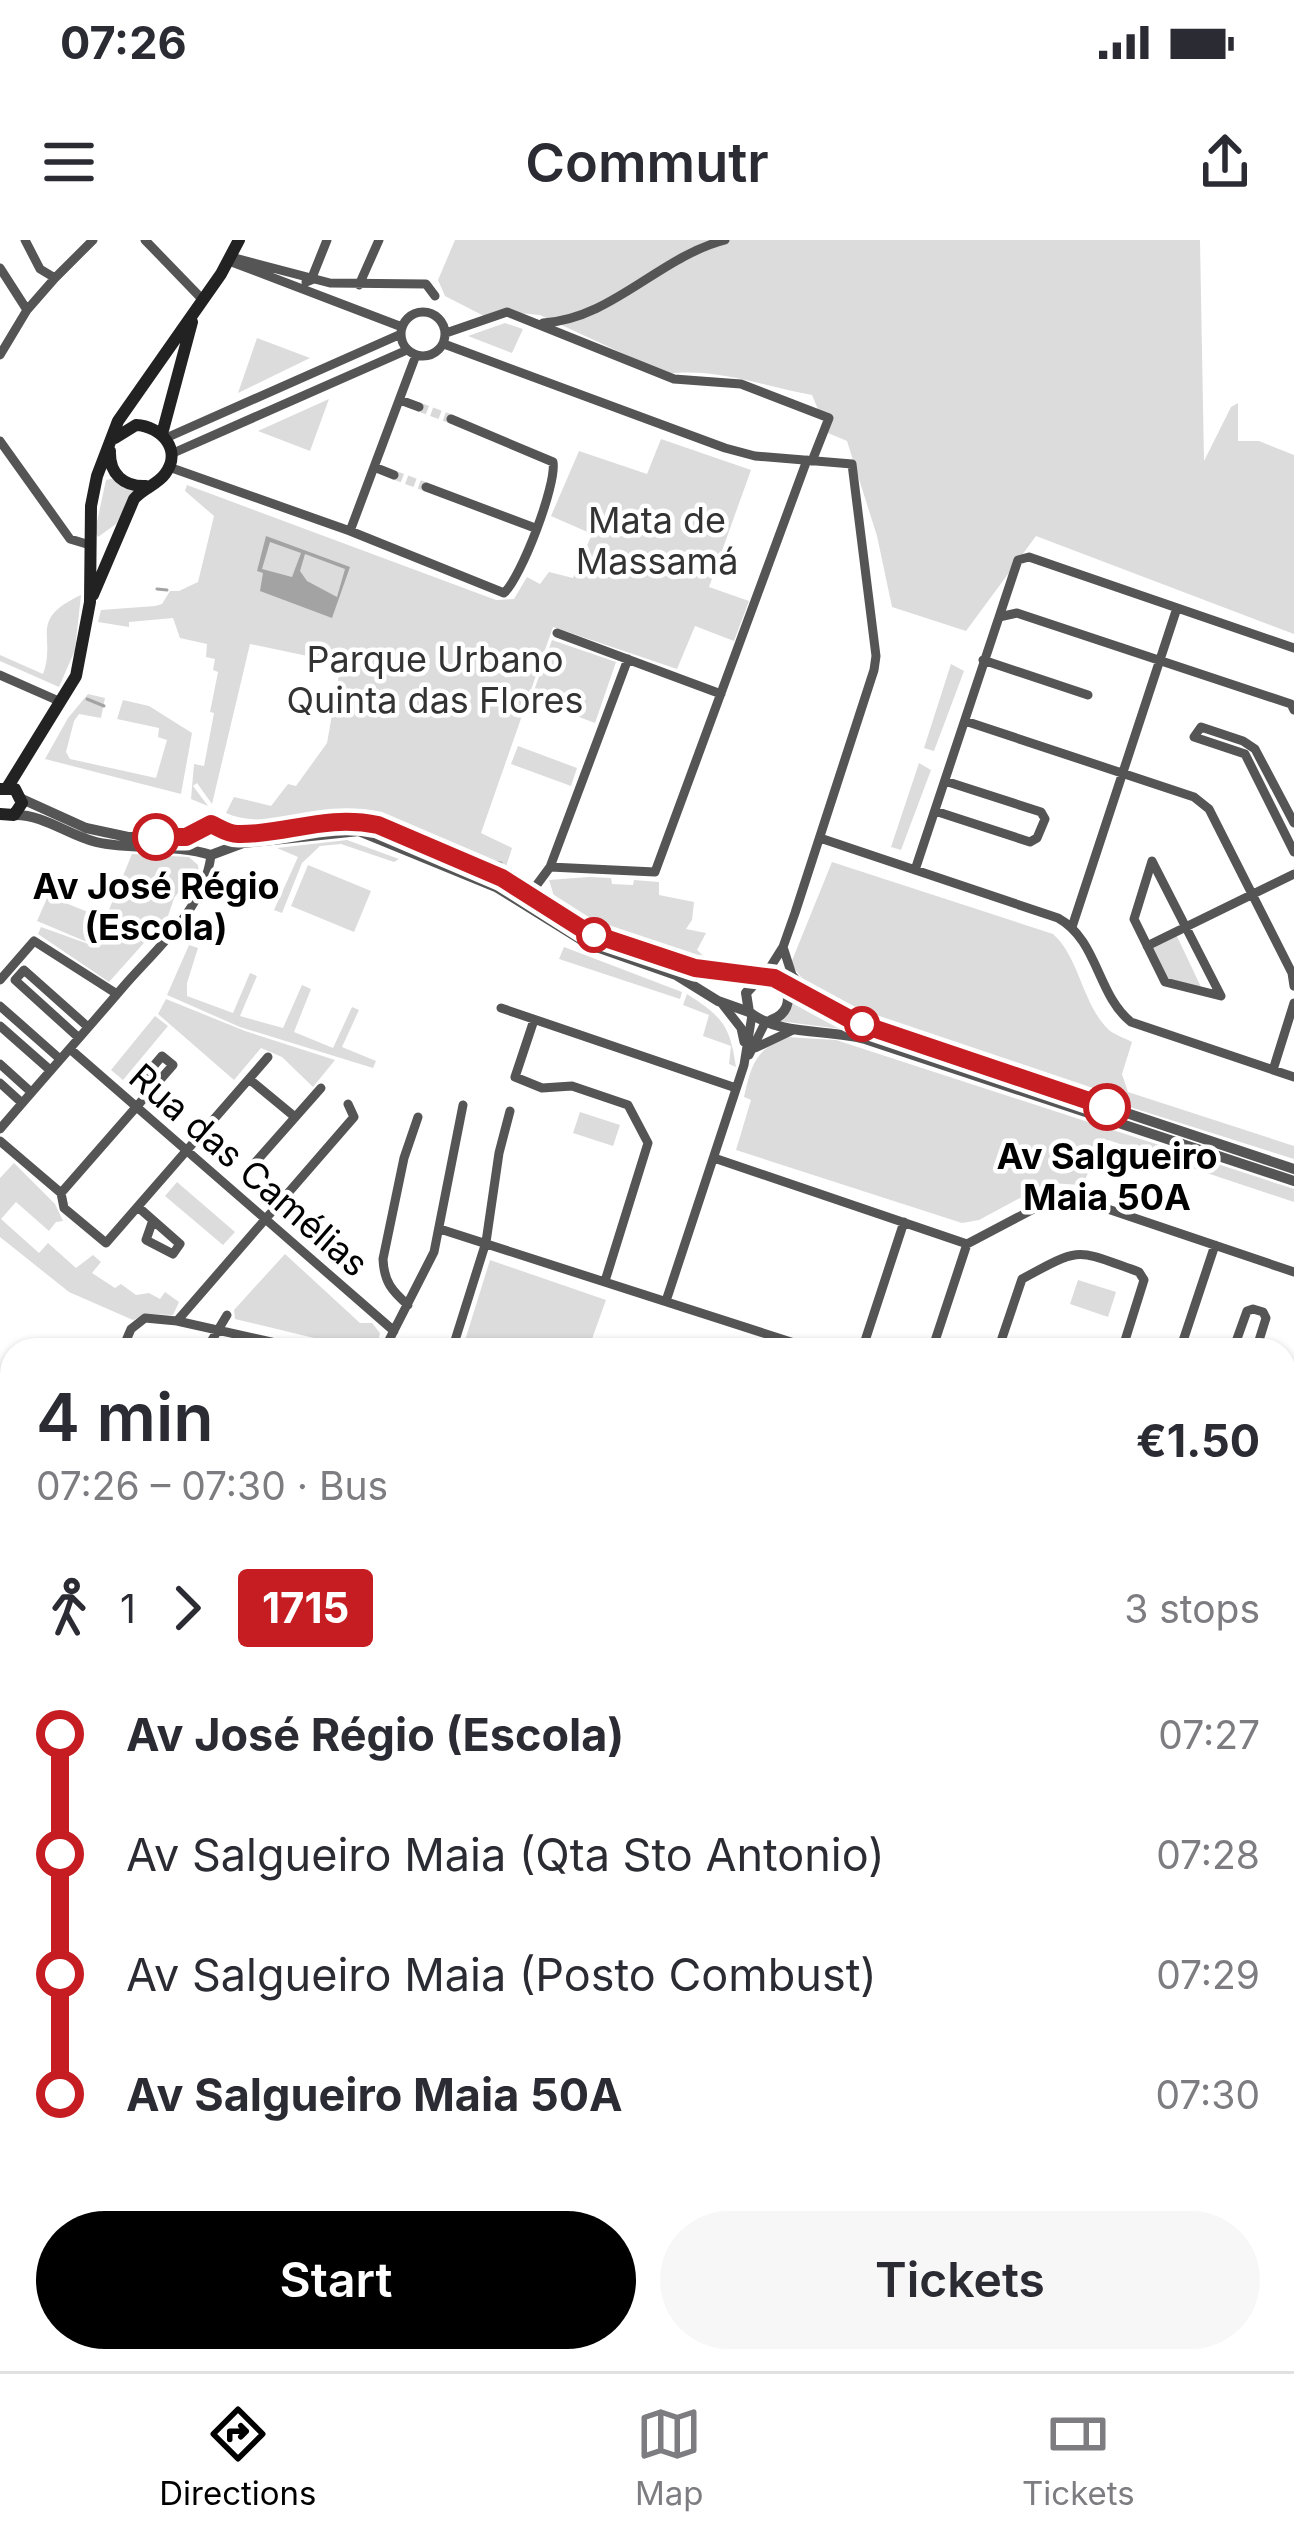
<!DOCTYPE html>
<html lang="en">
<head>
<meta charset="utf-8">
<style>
	:root { --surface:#fff; --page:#f7f7f7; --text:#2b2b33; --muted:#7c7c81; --line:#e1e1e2; --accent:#000 }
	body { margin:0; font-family:Inter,sans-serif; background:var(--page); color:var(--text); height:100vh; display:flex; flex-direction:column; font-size:45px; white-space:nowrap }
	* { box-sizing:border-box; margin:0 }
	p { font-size:39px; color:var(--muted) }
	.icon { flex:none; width:66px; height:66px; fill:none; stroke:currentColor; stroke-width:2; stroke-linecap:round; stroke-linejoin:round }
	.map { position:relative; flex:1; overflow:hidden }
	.details { position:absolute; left:0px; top:1098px; width:1296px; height:1035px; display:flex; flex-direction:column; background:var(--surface); border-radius:36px 36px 0 0; box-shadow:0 3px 9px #0004 }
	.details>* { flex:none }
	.badge { padding:0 24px; border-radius:9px; font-size:42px; line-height:78px }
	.map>.badge { position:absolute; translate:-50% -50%; box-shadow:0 0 0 6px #fff }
	.legs { display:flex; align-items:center; gap:18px; height:132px; padding:0 36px; font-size:39px }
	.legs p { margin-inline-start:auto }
	.head { display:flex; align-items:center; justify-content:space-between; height:204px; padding:0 36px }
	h1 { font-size:66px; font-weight:600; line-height:90px }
	.action { display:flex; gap:24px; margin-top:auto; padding:24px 36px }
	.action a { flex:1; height:138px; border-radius:72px; background:var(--accent); color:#fff; font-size:48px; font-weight:600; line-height:138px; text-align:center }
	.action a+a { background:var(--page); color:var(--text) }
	ul { padding:0 36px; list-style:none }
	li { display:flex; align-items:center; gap:42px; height:120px; font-size:45px }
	li i { display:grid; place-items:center; width:18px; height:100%; margin:0 15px; background:currentColor }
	li i::after { content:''; width:30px; height:30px; margin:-15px; border:9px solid; border-radius:50%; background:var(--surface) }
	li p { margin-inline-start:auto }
	li:first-child i { background:linear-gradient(#0000 50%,currentColor 0) }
	li:last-child i { background:linear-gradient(currentColor 50%,#0000 0) }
	.status { display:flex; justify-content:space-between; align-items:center; height:84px; padding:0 60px; background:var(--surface); direction:ltr }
	.status svg { height:33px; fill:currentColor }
	header { display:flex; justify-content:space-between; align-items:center; height:156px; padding:0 36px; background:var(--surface); font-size:54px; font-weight:600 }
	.dock { display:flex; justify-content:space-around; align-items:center; height:168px; border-top:3px solid var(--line); background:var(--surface); font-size:33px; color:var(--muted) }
	.dock a { display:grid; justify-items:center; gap:6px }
	.dock .selected { color:var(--accent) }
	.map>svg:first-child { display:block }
</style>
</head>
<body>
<div class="status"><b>07:26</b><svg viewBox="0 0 49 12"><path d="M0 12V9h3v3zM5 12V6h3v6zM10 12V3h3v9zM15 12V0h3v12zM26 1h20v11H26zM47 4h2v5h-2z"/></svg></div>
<header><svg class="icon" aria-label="menu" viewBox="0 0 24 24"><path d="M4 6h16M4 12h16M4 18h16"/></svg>Commutr<svg class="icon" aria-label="share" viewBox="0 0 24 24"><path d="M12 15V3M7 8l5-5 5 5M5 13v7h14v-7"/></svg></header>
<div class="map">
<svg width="1294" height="2131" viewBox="0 0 1294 2131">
	<rect width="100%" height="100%" fill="#fff"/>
	<!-- green -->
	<path fill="#dcdcdc" d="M455 0H1200L1204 221 1231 167 1238 163V201H1259L1294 215V394L1036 296 966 391 892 367 877 296 847 201 828 193 812 155C764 147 718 127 667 134L540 75 507 72 484 76 445 56 438 40Z
		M505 83 523 89 512 113 468 96Z
		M257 98 310 118 238 153Z
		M329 159 310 211 258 191Z
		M661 199 751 230 709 347 749 361 734 401 695 386 677 429 553 387 481 593 512 608 506 627C456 622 417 580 366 574 324 569 263 590 226 573L234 557 271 566 288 544 296 546 327 503 341 423 250 404 212 564 197 543 193 546 208 566 191 559 194 524 204 526 214 473 210 472 218 432 213 430 215 419 206 417 207 404 180 398 173 378 129 382V387L98 382 101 370 155 366 162 364 170 351H179L198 342 214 276 185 251 187 245 496 360 514 359 527 337 540 344 549 332 573 338 592 294 551 276 579 211 647 234Z
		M115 238 135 250 116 284 98 297 95 291 106 240Z
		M81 355 75 410 59 447 0 421V415L43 434C57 396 27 380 81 355Z
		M552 400 616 422 595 483 531 459Z
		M951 424 964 431 934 511 924 508Z
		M88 454 105 458 101 478 79 474 74 481 66 512 70 519 156 538 167 500 158 497 159 488 117 479 123 460 149 466 192 493 181 554 45 519 68 478Z
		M518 506 577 528 571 546 511 524Z
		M919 523 931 530 901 610 891 607Z
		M347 600 399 619 394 622 341 604 320 606 302 623 282 673 274 670 298 617 277 608Z
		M132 614 189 617 198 625 199 636 194 644H185L174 658 168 676 109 742 38 694 41 687 94 706Z
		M832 622 1053 694C1079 717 1082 762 1107 788 1112 794 1125 798 1132 802L1122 834 1128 852 1294 906V919L886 790C849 774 812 758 791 723Z
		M308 625 371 651 354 692 291 666Z
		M589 637 611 638 612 644 633 645 634 640 659 642V655L694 662 692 680 686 689 706 693 697 710 709 721 595 684 556 663 549 640Z
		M48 656 98 676 87 702 37 681Z
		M1175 692 1201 747 1166 739 1150 704Z
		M189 705 198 708 187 743V756L233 773 250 733 257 736 240 776 283 788 302 745 311 749 294 792 333 808 352 767 359 770 342 807 376 821 373 828 240 787 167 755Z
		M564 707 682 752 680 759 559 719Z
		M791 751 864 792 779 781Z
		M687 754C723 777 730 786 736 827L729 824 731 806 703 796 709 775 683 765Z
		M166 759 245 791 335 820 313 847 282 817 261 808 234 840 158 774Z
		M155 776 168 786 123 840 111 830Z
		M786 797 836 800 1294 949V962L1108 900 1099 906 1083 945 1048 943 979 980 962 983 736 910 751 860 744 857C751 826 755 810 786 797Z
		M580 872 620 885 613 906 573 893Z
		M14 923 55 964 63 981 56 982 49 991 16 962 1 979 39 1013 48 1003 76 1028 93 1015 101 1022 92 1033 115 1048 121 1044 136 1055 149 1053 160 1059 165 1052 179 1062 173 1075 148 1074 133 1080 69 1052 0 997V938Z
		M177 942 235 992 223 1005 165 956Z
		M285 1014 360 1083H372L380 1093 377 1106 358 1102 323 1110 318 1099 235 1079 234 1070Z
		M490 1020 606 1060 588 1110H462Z
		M1078 1040 1116 1052 1108 1077 1070 1064Z
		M1284 1172 1294 1176V1748L1284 1760Z
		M0 1980 12 1985V2121H143L136 2131H0Z
		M506 2121H830L843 2131H458Z"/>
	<!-- water -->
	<path fill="#a3a3a3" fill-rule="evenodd" d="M266 296 350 327 332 378 260 351 263 333 257 331ZM270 302 301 313 292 337 262 329ZM305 314 345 329 337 357 307 341 300 331Z"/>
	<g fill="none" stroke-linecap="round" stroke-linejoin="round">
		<!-- stream -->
		<path stroke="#a3a3a3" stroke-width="3" d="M157 349 167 350
			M87 459 104 466
			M457 608 479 620 501 623
			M0 1684 12 1665
			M0 1711 12 1717
			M1235 2121 1245 2131"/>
		<!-- minor-tunnel -->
		<path stroke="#d9d9d9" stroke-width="9" stroke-dasharray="9 4.5" stroke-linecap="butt" d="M419 167 451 179
			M394 235 426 247"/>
		<!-- motorway casing -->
		<g stroke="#dbdbdb" stroke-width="20">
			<path id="motorway" d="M0 1541 12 1549
				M0 1567 12 1575
				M880 2121 893 2131
				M909 2121 926 2131
				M952 2121 968 2131
				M1270 2121 1280 2131"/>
		</g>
		<!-- minor -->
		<path stroke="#555" stroke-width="9" d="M145 0 203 60
			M231 17 330 43 426 44 435 56
			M229 21 402 87
			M0 28 27 70
			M55 38 93 0
			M306 42 311 40 327 0
			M359 45 379 0
			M401 94a22 22 0 1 1 44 0a22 22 0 1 1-44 0Z
			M543 83C612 79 659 17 725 0
			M446 93 507 72 674 139 741 144 829 178 812 221
			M444 104 725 208 755 216 852 224 876 416 874 430 795 673 783 707 764 737
			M0 115 27 70 55 38 40 29 25 0
			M400 160 419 167
			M166 198 401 94
			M0 201 70 299 90 305
			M171 214 407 110
			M169 227 350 291 504 353C521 338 557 244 553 222L451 179
			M374 227 394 235
			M426 247 535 288
			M350 291 416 115
			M999 377 1017 373 1291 464 1294 470
			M557 393 721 454
			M983 420 1088 455
			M0 435 61 462
			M965 481 1194 557 1209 569 1292 733 1294 746
			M935 571 1030 602 1037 598 1045 579 1041 572 945 541
			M1294 583 1255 509 1243 501 1201 487 1194 497 1245 514 1294 612
			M820 598 1058 678C1098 700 1097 755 1131 782L1294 837
			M1152 621 1221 756 1165 742 1134 679Z
			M550 627 655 632 807 220
			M915 630 1018 320 1029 317 1294 408
			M530 654 550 627 628 419
			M1072 687 1177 368
			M1147 706 1294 634
			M783 707 792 735 808 754
			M0 740 34 701 117 754
			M723 765 741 788 744 802
			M0 766 60 819
			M501 768 736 848
			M534 780 515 837 542 848 572 846 628 865 648 903 605 1041
			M0 786 50 830
			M79 798 15 740 24 730 88 787
			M755 808 793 790
			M70 809 394 1091
			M749 815 766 781
			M0 824 31 852
			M1273 830 1294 763
			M249 839 295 877
			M0 843 22 863
			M0 889C41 841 83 794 124 746 156 709 205 668 211 615
			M0 901 61 953 64 968 106 1003 268 817
			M714 918 967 1004
			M253 925 321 848
			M61 953 173 825 162 816 145 836 151 850
			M138 967 180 1004 173 1014 146 1000 153 980
			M440 989 816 1110
			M666 1061 744 825 752 775
			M408 1065C392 1051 384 1042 383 1019L404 918 418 877
			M177 1081 307 1110
			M122 1110 131 1089 145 1078 177 1081 354 877 348 864
			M206 1110 227 1075
			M384 1110 434 1012 463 865
			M452 1110 486 1002 499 913 510 871
			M862 1110 904 982
			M932 1110 967 1004 1045 963 1061 958 1084 961 1294 1032
			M998 1110 1022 1039C1083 1006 1074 1009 1139 1032L1144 1040 1122 1110
			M1180 1110 1215 1005
			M1233 1110 1247 1071 1253 1069 1263 1072 1266 1078 1256 1110
			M1289 1158 1294 1143
			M0 1171 12 1176
			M0 1219 8 1221
			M0 1293 12 1279
			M0 1363 12 1374
			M1284 1363 1294 1333
			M0 1437 12 1447
			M1284 1785 1294 1774
			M0 1790 12 1796
			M1284 1839 1294 1846
			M1 1874 12 1855
			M393 2121 435 2130 446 2121"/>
		<!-- tertiary -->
		<path stroke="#555" stroke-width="10" d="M22 559 86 588 128 597H186L211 584C220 588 228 594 238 594 286 595 325 575 378 585L502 638 587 692 695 727 759 739
			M14 575C43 574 68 595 96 602 134 611 174 603 211 615L243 603 359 591 496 647 588 704 676 735 718 761 749 772
			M771 780C786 775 792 762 785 747
			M1294 929 855 782 774 738 759 739 746 753 749 772C779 796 828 789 865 799L1294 941
			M0 1901 12 1908
			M1284 2037 1294 2042
			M162 2131 169 2121"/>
		<!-- secondary -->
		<path stroke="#222" stroke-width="12" d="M162 194 192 82
			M110 211C109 234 124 247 146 246
			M93 355 134 259C143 248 157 245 165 234 183 210 161 186 136 185L115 198
			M7 548 76 436 90 362 91 266 97 236 118 181 221 34 239 0
			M0 574 14 575 22 563 15 549H1"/>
		<!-- motorway -->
		<use href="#motorway" stroke="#000" stroke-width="15"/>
	</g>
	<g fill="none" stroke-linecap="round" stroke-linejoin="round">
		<!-- line-1 casing -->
		<g stroke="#fff" stroke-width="27">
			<path id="line-1" d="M156 597H186L211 584C220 588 228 594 238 594 286 595 325 574 378 585L502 638 587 692 695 728 774 738 855 782 1107 867"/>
		</g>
		<!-- line-1 -->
		<use href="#line-1" stroke="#c61d23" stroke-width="18"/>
	</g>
	<!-- markers -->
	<g fill="#fff" stroke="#c61d23" stroke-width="6">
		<circle cx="156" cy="597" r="21"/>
		<circle cx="594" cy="695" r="15"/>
		<circle cx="862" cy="784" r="15"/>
		<circle cx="1107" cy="867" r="21"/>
	</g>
	<g text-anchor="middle" stroke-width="9" stroke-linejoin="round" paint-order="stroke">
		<!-- park labels -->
		<g font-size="36" fill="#333" stroke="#fff">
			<text x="657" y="293">Mata de<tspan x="657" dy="41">Massamá</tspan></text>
			<text x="435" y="432">Parque Urbano<tspan x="435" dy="41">Quinta das Flores</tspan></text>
		</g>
		<!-- stop labels -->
		<g font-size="36" font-weight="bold" fill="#000" stroke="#fff">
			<text x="156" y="659">Av José Régio<tspan x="156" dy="41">(Escola)</tspan></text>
			<text x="1107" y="929">Av Salgueiro<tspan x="1107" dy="41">Maia 50A</tspan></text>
		</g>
		<!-- street labels -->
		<g font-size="36" fill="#000" stroke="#fff">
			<text transform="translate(249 930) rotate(41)" y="13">Rua das Camélias</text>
		</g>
	</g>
</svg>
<section class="details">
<div class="head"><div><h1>4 min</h1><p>07:26 – 07:30 · Bus</p></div><b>€1.50</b></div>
<div class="legs"><svg class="icon" aria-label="walk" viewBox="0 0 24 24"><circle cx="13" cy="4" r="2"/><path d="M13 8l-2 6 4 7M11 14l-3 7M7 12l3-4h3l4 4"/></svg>1<svg class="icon" aria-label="forward" viewBox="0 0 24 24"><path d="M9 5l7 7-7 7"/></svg><b class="badge" style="background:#c61d23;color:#fff">1715</b><p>3 stops</p></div>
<ul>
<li><i style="color:#c61d23"></i><b>Av José Régio (Escola)</b><p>07:27</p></li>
<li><i style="color:#c61d23"></i><span>Av Salgueiro Maia (Qta Sto Antonio)</span><p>07:28</p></li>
<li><i style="color:#c61d23"></i><span>Av Salgueiro Maia (Posto Combust)</span><p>07:29</p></li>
<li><i style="color:#c61d23"></i><b>Av Salgueiro Maia 50A</b><p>07:30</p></li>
</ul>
<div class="action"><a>Start</a><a>Tickets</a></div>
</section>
</div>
<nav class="dock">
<a class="selected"><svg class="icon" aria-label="directions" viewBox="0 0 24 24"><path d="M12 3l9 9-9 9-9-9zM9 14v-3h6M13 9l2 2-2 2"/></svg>Directions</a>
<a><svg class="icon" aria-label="map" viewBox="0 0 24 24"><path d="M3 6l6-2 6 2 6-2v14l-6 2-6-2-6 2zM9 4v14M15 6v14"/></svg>Map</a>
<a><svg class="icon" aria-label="tickets" viewBox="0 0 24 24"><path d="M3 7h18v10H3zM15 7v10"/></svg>Tickets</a>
</nav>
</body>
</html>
